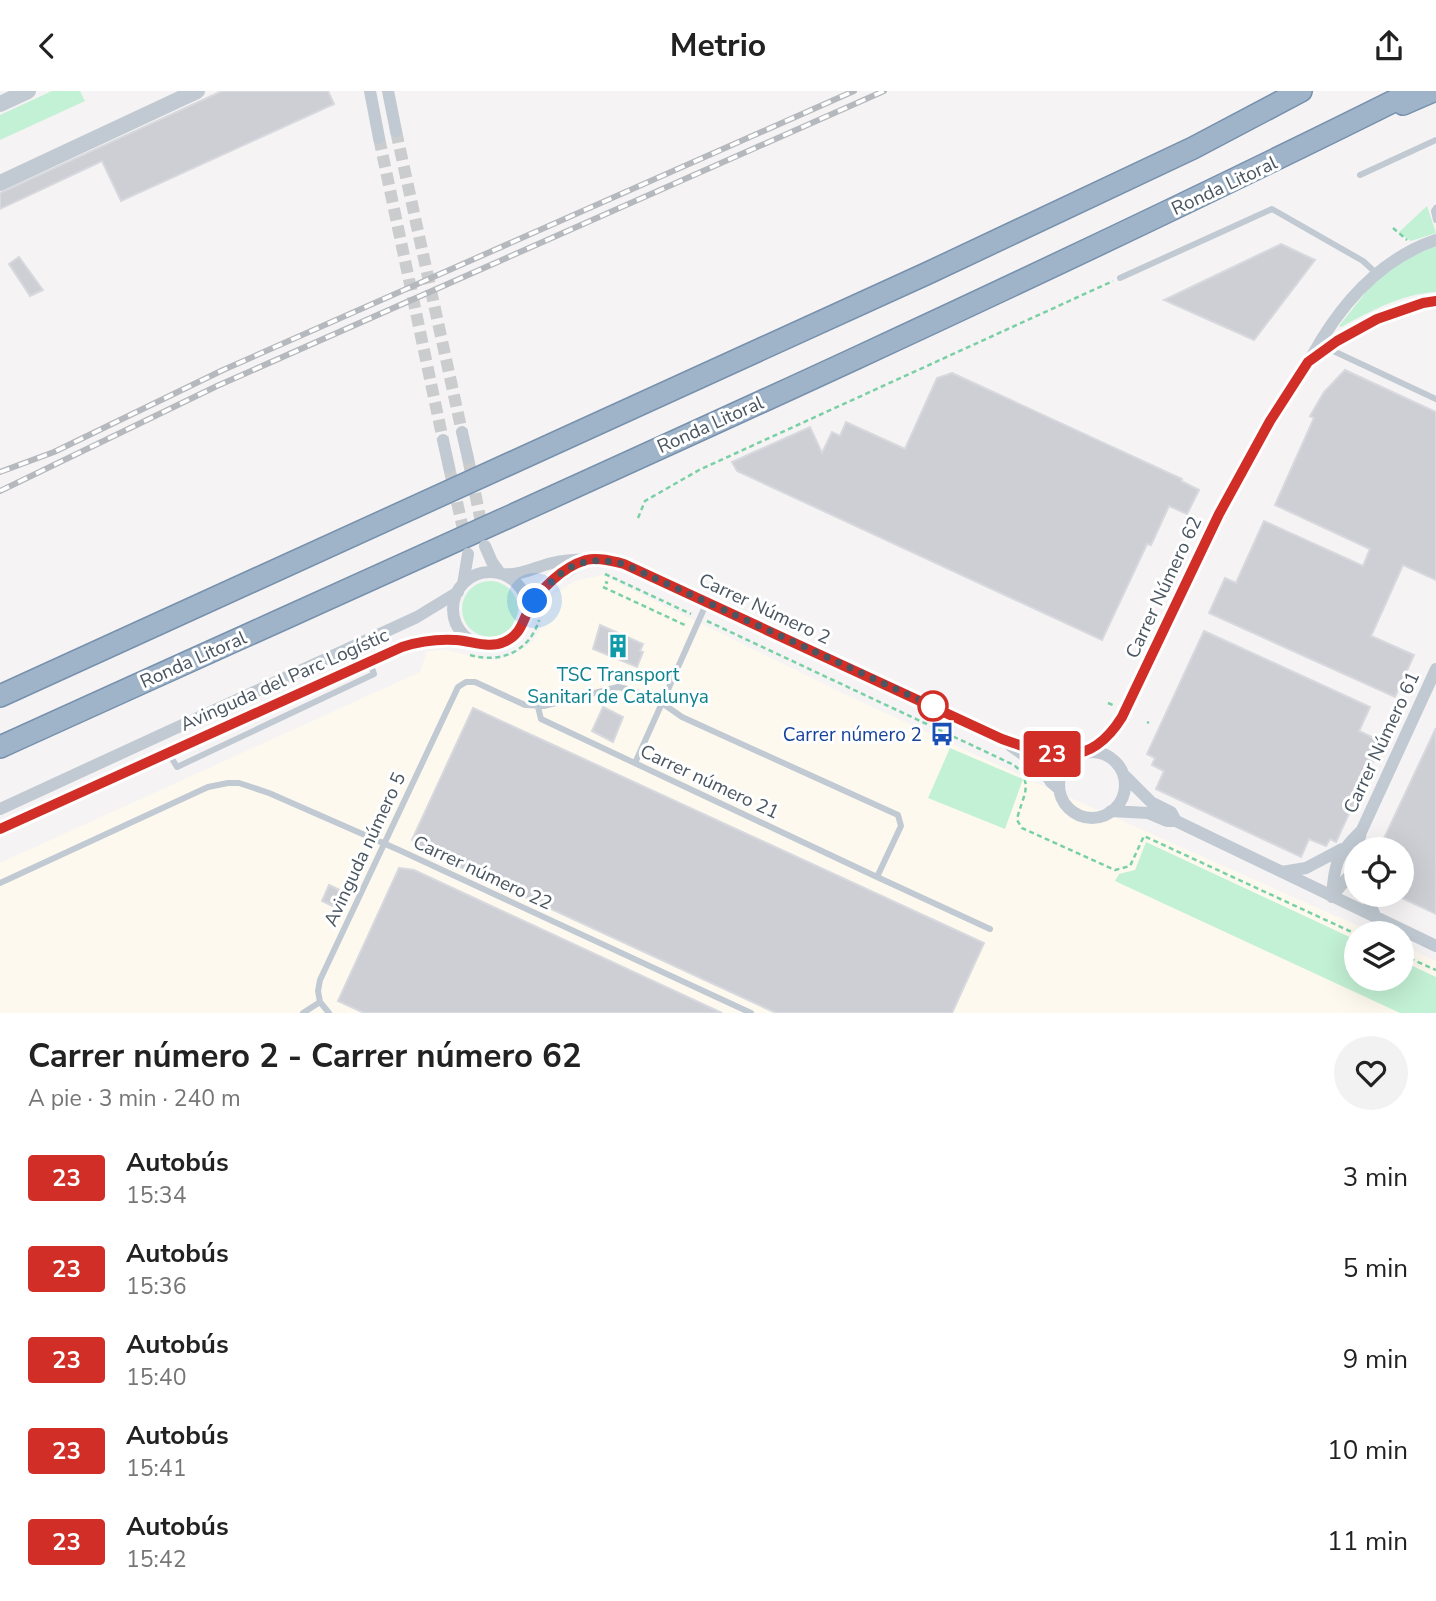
<!DOCTYPE html>
<html lang="es">
<head>
<meta charset="utf-8">
<style>
	:root { --surface:#fff; --page:#f2f2f2; --text:#222; --muted:#767676 }
	body { margin:0; font-family:"Nunito Sans",sans-serif; background:var(--page); color:var(--text); height:100vh; display:flex; flex-direction:column; font-size:26px; white-space:nowrap }
	* { box-sizing:border-box; margin:0 }
	p { font-size:23px; color:var(--muted) }
	.icon { flex:none; width:38px; height:38px; fill:none; stroke:currentColor; stroke-width:2; stroke-linecap:round; stroke-linejoin:round }
	.map { position:relative; height:922px; overflow:hidden }
	.sheet { display:flex; flex-direction:column; background:var(--surface); flex:1 }
	.sheet>* { flex:none }
	.badge { padding:0 14px; border-radius:5px; font-size:24px; line-height:46px }
	.controls { position:absolute; left:1344px; top:746px; display:grid; gap:14px }
	.controls a { display:grid; place-items:center; width:70px; height:70px; border-radius:50%; background:var(--surface); box-shadow:0 7px 28px #0002; font-size:35px }
	.you { position:absolute; width:35px; height:35px; margin:-18px; border:5px solid #fff; border-radius:50%; background:#1a73e8; box-shadow:0 0 0 10px #1a73e833 }
	.map>.badge { position:absolute; translate:-50% -50%; box-shadow:0 0 0 4px #fff }
	.round { display:grid; place-items:center; flex:none; width:74px; height:74px; border-radius:37px; background:var(--page) }
	.overview { display:flex; align-items:center; justify-content:space-between; height:119px; padding:0 28px }
	h1 { font-size:33px; font-weight:700; line-height:52px }
	ul { padding:0; list-style:none }
	li { display:flex; align-items:center; gap:21px; height:91px; padding:0 28px }
	li div { flex:1 }
	li b { display:block; font-size:26px }
	li em { font-style:normal }
	li .badge { min-width:77px; font-weight:700; text-align:center }
	header { display:flex; justify-content:space-between; align-items:center; height:91px; padding:0 28px; background:var(--surface); font-size:32px; font-weight:700 }
	.map>svg:first-child { display:block }
</style>
</head>
<body>
<header><svg class="icon" aria-label="back" viewBox="0 0 24 24"><path d="M15 5l-7 7 7 7"/></svg>Metrio<svg class="icon" aria-label="share" viewBox="0 0 24 24"><path d="M12 15V3M7 8l5-5 5 5M5 13v7h14v-7"/></svg></header>
<div class="map">
<svg width="1436" height="922" viewBox="0 0 1436 922">
	<rect width="100%" height="100%" fill="#f5f3f3"/>
	<!-- commercial -->
	<path fill="#fdf9ef" d="M602 484 853 607 1028 688 1374 842H1356V887H1402V854L1436 870V922H0V772L420 581 427 560 447 559 484 568 498 569 513 564 531 552 540 539 544 520 554 503 575 490Z"/>
	<!-- green -->
	<path fill="#c3f1d5" d="M52 0H80L85 10 0 49V24Z
		M1427 115 1436 142 1411 150 1398 142Z
		M1436 155V201C1401 203 1371 220 1341 236L1339 235 1370 196 1398 171Z
		M462 518a28 28 0 1 1 56 0a28 28 0 1 1-56 0Z
		M950 657 1023 688 1005 738 928 707Z
		M1146 751 1356 849V887H1402V870L1436 886V922H1400L1115 790 1119 783 1135 779Z"/>
	<!-- building -->
	<path fill="#cdcfd5" stroke="#d7d9de" stroke-width="2" d="M222 0H328L334 13 121 110 102 70 0 118V102Z
		M1281 153 1315 169 1254 249 1164 209Z
		M19 166 43 199 30 205 9 173Z
		M1345 279 1436 321V489L1403 474 1371 545 1414 564 1395 606 1209 522 1225 487 1236 492 1264 430 1363 475 1370 458 1275 414 1314 327 1310 325 1324 301Z
		M952 282 1182 388 1181 390 1199 399 1187 423 1169 415 1151 454 1147 453 1102 549 737 380 732 371 810 336 822 362 832 341 840 345 846 331 905 358 937 287Z
		M600 534 643 553 640 560 643 561 637 576 593 558Z
		M1204 540 1370 616 1359 640 1382 651 1336 751 1330 748 1326 755 1309 748 1301 766 1156 698 1164 680 1152 674 1155 667 1147 663Z
		M603 616 623 626 613 651 592 640Z
		M473 617 984 852 952 922H776L421 758 412 749Z
		M1436 637V823L1402 807V758H1379Z
		M399 777 414 779 722 922H364L338 910Z
		M329 794 346 802 339 818 322 810Z"/>
	<g fill="none" stroke-linecap="round" stroke-linejoin="round">
		<!-- minor-tunnel -->
		<path stroke="#caccce" stroke-width="12" stroke-dasharray="12 6" stroke-linecap="butt" d="M396 40 462 341
			M379 47 443 349
			M468 367 483 441
			M449 376 466 451"/>
		<!-- trunk casing -->
		<g stroke="#7690ad" stroke-width="24">
			<path id="trunk" d="M1403 13 1433 0
				M0 605 928 182 1193 57 1301 0
				M0 656C473 441 949 232 1414 0"/>
		</g>
		<!-- path -->
		<path stroke="#7ad0a6" stroke-width="2.5" stroke-dasharray="5 3.5" stroke-linecap="butt" d="M1393 137 1407 149
			M638 427 645 410 699 379 1113 190
			M605 483 691 523
			M605 491 608 492
			M603 496 687 535
			M707 530 1014 674C1036 693 1021 707 1017 729L1022 737 1115 779 1130 775 1144 745 1356 843
			M470 564C501 573 530 560 539 529
			M1108 612 1115 615
			M1147 631 1149 632
			M1402 864 1436 879"/>
		<!-- service -->
		<path stroke="#c1cad2" stroke-width="6" d="M1360 84 1436 49
			M1436 117 1434 120 1436 129
			M1120 187 1272 118 1363 170 1376 182
			M1327 257 1436 308
			M538 616 541 628 877 786
			M168 661 177 676 374 583 370 571
			M635 672 662 612 682 626 898 724 901 735 877 786 990 838
			M0 792 208 696 228 692H239L269 702 399 759 751 922
			M320 911 329 922
			M303 922 320 911 318 900 320 889 458 596 466 591H475L525 614 544 615 618 596 632 599 662 612 707 511"/>
		<!-- minor -->
		<path stroke="#c1cad2" stroke-width="12" d="M370 0 379 47
			M388 0 396 40
			M1312 265C1340 214 1380 168 1436 149
			M462 341 468 367
			M443 349 449 376
			M485 455 492 471 500 482
			M453 518a37 37 0 1 1 74 0a37 37 0 1 1-74 0Z
			M503 483C520 485 535 476 552 472 575 467 601 468 624 473L1002 648 1051 663 1076 665
			M463 493 468 463
			M527 523 551 491 581 472
			M1011 655 1042 677 1051 691 1059 698
			M1059 694a33 33 0 1 1 66 0a33 33 0 1 1-66 0Z
			M1091 661 1114 639 1122 627 1219 423 1270 330 1308 271 1337 250 1377 228 1423 212 1436 210
			M1125 685 1151 711 1171 721 1176 730
			M0 718 417 526 458 501
			M1111 720 1148 722 1167 730H1176L1436 855
			M0 738 402 556 430 550 475 551
			M1357 758 1361 741 1436 578
			M1282 781 1306 777 1342 758
			M1366 803 1376 827
			M1332 805 1350 784 1356 759
			M1332 806C1334 774 1337 763 1360 741"/>
		<!-- tertiary -->
		<path stroke="#c1cad2" stroke-width="16" d="M0 13 28 0
			M0 92 197 0"/>
		<!-- trunk -->
		<use href="#trunk" stroke="#9fb4c9" stroke-width="21"/>
		<!-- rail casing -->
		<g stroke="#b5b8bd" stroke-width="6">
			<path id="rail" d="M0 381 54 361 223 279 854 0
				M0 400 217 295 884 0"/>
		</g>
		<!-- rail -->
		<use href="#rail" stroke="#fff" stroke-width="3.5" stroke-dasharray="10" stroke-linecap="butt"/>
	</g>
	<g fill="none" stroke-linecap="round" stroke-linejoin="round">
		<!-- line casing -->
		<g stroke="#fff" stroke-width="16">
			<path id="line" d="M0 738 402 556C420 550 438 548 456 549 472 550 489 558 504 551 521 544 522 531 529 518 541 497 563 476 586 469 598 466 613 470 624 473L1002 648C1053 666 1089 679 1122 626L1219 423 1270 330 1308 271 1337 250 1377 228 1423 212 1436 210"/>
		</g>
		<!-- line -->
		<use href="#line" stroke="#d02e26" stroke-width="10"/>
		<!-- walk -->
		<path stroke="#4a5661" stroke-width="7" stroke-dasharray="0 12.6" d="M535 510C561 476 581 463 624 473L933 615"/>
	</g>
	<!-- icons -->
	<defs>
		<g id="building-bare" transform="scale(1.89)"><path d="M-4-6H4V6H1V3H-1V6H-4ZM-2.5-4.3h1.7v1.8h-1.7ZM.8-4.3h1.7v1.8H.8ZM-2.5-1h1.7V.8h-1.7ZM.8-1h1.7V.8H.8Z" fill="#0f9aa8" stroke="#fff" stroke-width="2.5" paint-order="stroke"/></g>
		<g id="bus-bare" transform="scale(1.89)"><path d="M-5-6H5V4H4V6H2V4H-2V6H-4V4H-5ZM-3.5-4V0h7V-4ZM-3.5 1.2v1.5H-2V1.2ZM2 1.2v1.5H3.5V1.2Z" fill="#1a4fb4" stroke="#fff" stroke-width="2.5" paint-order="stroke"/></g>
	</defs>
	<g fill-rule="evenodd">
		<use href="#building-bare" x="618" y="555"/>
		<use href="#bus-bare" x="942" y="643"/>
	</g>
	<!-- markers -->
	<circle fill="#fff" stroke="#d02e26" stroke-width="3.5" cx="933" cy="615" r="14"/>
	<g text-anchor="middle" stroke-width="6" stroke-linejoin="round" paint-order="stroke">
		<!-- street labels -->
		<g font-size="19" fill="#4a5661" stroke="#fff">
			<text transform="translate(1224 94) rotate(-25)" y="7">Ronda Litoral</text>
			<text transform="translate(710 333) rotate(-24)" y="7">Ronda Litoral</text>
			<text transform="translate(1163 496) rotate(-65)" y="7">Carrer Número 62</text>
			<text transform="translate(765 517) rotate(25)" y="7">Carrer Número 2</text>
			<text transform="translate(193 568) rotate(-24)" y="7">Ronda Litoral</text>
			<text transform="translate(284 588) rotate(-24)" y="7">Avinguda del Parc Logístic</text>
			<text transform="translate(1381 651) rotate(-65)" y="7">Carrer Número 61</text>
			<text transform="translate(710 690) rotate(25)" y="7">Carrer número 21</text>
			<text transform="translate(364 758) rotate(-65)" y="7">Avinguda número 5</text>
			<text transform="translate(483 781) rotate(25)" y="7">Carrer número 22</text>
		</g>
		<!-- culture labels -->
		<g font-size="19" fill="#0d838f" stroke="#fff">
			<text x="618" y="590">TSC Transport<tspan x="618" dy="22">Sanitari de Catalunya</tspan></text>
		</g>
		<!-- transit labels -->
		<g font-size="19" fill="#164399" stroke="#fff" text-anchor="end">
			<text x="922" y="650">Carrer número 2</text>
		</g>
	</g>
</svg>
<div class="controls">
<a><svg class="icon" aria-label="locate" viewBox="0 0 24 24"><circle cx="12" cy="12" r="6"/><path d="M12 2v4M12 18v4M2 12h4M18 12h4"/></svg></a>
<a><svg class="icon" aria-label="layers" viewBox="0 0 24 24"><path d="M12 4l9 5-9 5-9-5zM3 14l9 5 9-5"/></svg></a>
</div>
<div class="you" style="left:535px;top:510px"></div>
<b class="badge" style="left:1052px;top:663px;background:#d02e26;color:#fff">23</b>
</div>
<section class="sheet">
<div class="overview"><div><h1>Carrer número 2 - Carrer número 62</h1><p>A pie · 3 min · 240 m</p></div><a class="round"><svg class="icon" aria-label="heart" viewBox="0 0 24 24"><path d="M12 20l-8-8c-3-5 5-10 8-4 3-6 11-1 8 4z"/></svg></a></div>
<ul>
<li><span class="badge" style="background:#d02e26;color:#fff">23</span><div><b>Autobús</b><p>15:34</p></div><em>3 min</em></li>
<li><span class="badge" style="background:#d02e26;color:#fff">23</span><div><b>Autobús</b><p>15:36</p></div><em>5 min</em></li>
<li><span class="badge" style="background:#d02e26;color:#fff">23</span><div><b>Autobús</b><p>15:40</p></div><em>9 min</em></li>
<li><span class="badge" style="background:#d02e26;color:#fff">23</span><div><b>Autobús</b><p>15:41</p></div><em>10 min</em></li>
<li><span class="badge" style="background:#d02e26;color:#fff">23</span><div><b>Autobús</b><p>15:42</p></div><em>11 min</em></li>
</ul>
</section>
</body>
</html>
